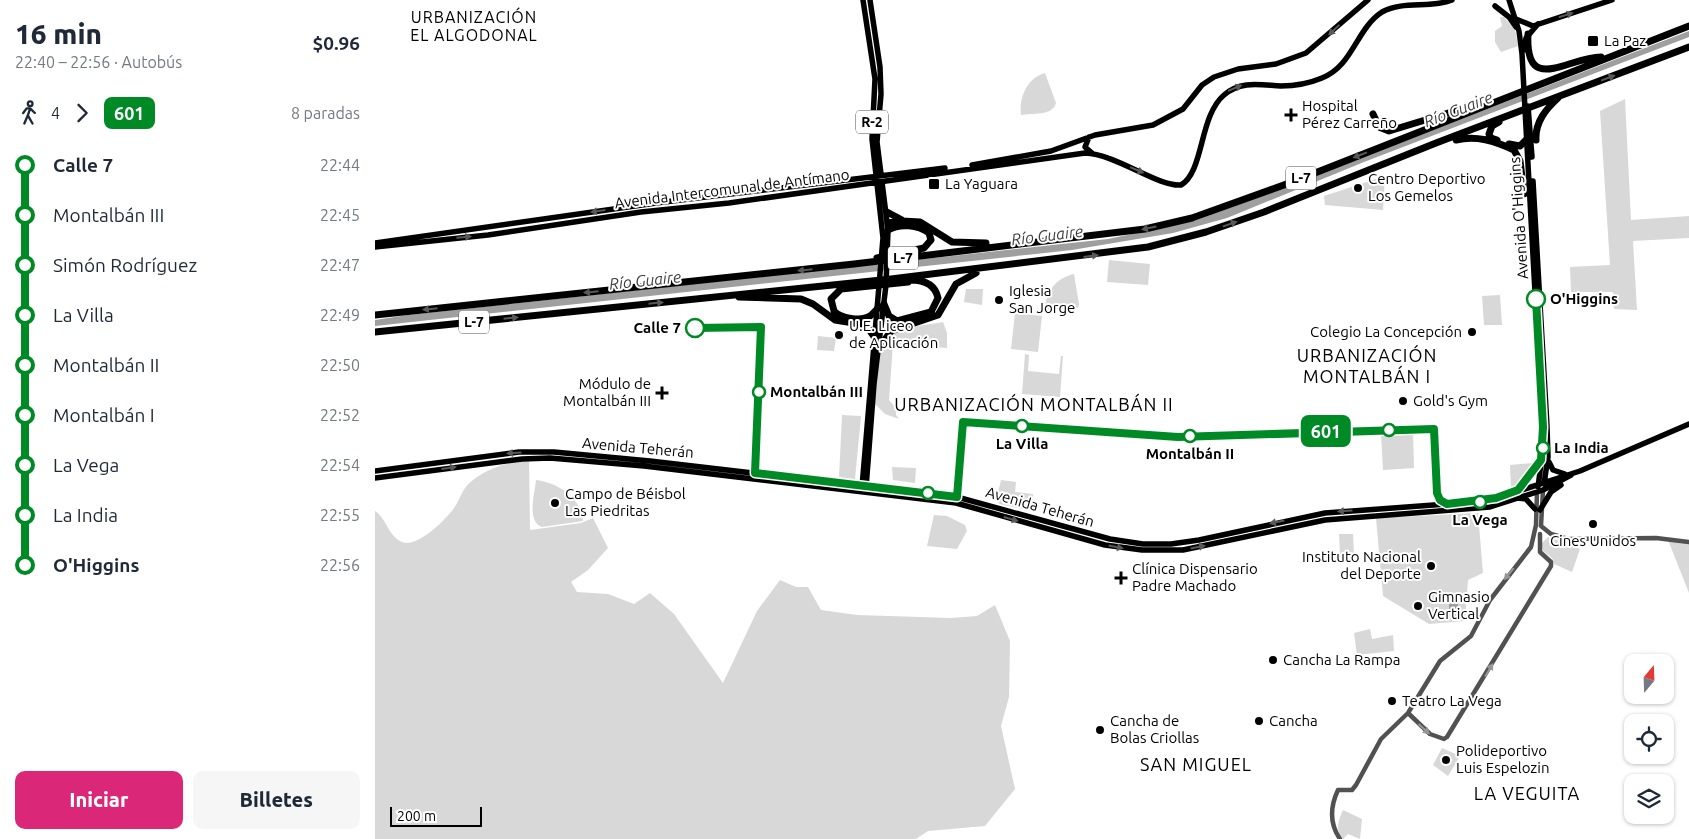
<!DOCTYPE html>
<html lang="es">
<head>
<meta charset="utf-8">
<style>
	:root { --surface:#fff; --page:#f6f6f7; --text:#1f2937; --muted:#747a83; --accent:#db2777 }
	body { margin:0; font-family:Ubuntu,sans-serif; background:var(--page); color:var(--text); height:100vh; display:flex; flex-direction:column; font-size:19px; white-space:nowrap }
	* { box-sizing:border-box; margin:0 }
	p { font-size:16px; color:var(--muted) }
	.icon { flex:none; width:28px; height:28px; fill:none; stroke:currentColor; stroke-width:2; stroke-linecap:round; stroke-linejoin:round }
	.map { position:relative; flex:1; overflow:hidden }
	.panel { display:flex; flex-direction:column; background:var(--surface); width:375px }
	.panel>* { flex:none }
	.badge { padding:0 10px; border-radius:8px; font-size:18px; line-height:32px }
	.needle { width:32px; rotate:19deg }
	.fabs { position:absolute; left:1249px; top:654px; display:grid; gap:10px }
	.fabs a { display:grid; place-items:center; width:50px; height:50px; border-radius:10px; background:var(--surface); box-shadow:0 1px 4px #0004; font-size:25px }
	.scale { position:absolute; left:15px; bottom:12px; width:92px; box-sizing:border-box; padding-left:5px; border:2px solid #000; border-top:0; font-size:14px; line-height:18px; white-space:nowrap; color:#000; -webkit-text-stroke:4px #fff; paint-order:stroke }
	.map>.badge { position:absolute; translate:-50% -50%; box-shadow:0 0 0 2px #fff }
	.legs { display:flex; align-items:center; gap:8px; height:55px; padding:0 15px; font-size:16px }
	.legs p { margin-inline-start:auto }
	.overview { display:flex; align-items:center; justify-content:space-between; height:85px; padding:0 15px }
	h1 { font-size:28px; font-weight:800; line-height:38px }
	.action { display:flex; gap:10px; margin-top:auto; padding:10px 15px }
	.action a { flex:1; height:58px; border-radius:10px; background:var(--accent); color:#fff; font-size:20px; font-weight:800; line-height:58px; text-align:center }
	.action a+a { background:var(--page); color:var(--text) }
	ul { padding:0 15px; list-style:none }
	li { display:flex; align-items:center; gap:18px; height:50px; font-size:19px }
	li i { display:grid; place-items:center; width:8px; height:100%; margin:0 6px; background:currentColor }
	li i::after { content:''; width:12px; height:12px; margin:-6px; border:4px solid; border-radius:50%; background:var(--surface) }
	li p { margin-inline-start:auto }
	li:first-child i { background:linear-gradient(#0000 50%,currentColor 0) }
	li:last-child i { background:linear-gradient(currentColor 50%,#0000 0) }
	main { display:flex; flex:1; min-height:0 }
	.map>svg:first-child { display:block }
</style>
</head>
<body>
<main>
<section class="panel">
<div class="overview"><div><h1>16 min</h1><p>22:40 – 22:56 · Autobús</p></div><b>$0.96</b></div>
<div class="legs"><svg class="icon" aria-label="walk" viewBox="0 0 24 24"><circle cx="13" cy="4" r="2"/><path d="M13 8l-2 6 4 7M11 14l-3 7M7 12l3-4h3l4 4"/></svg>4<svg class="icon" aria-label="forward" viewBox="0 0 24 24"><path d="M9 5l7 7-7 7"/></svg><b class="badge" style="background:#008a26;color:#fff">601</b><p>8 paradas</p></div>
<ul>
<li><i style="color:#008a26"></i><b>Calle 7</b><p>22:44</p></li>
<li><i style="color:#008a26"></i><span>Montalbán III</span><p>22:45</p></li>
<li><i style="color:#008a26"></i><span>Simón Rodríguez</span><p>22:47</p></li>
<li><i style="color:#008a26"></i><span>La Villa</span><p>22:49</p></li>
<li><i style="color:#008a26"></i><span>Montalbán II</span><p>22:50</p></li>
<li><i style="color:#008a26"></i><span>Montalbán I</span><p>22:52</p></li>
<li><i style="color:#008a26"></i><span>La Vega</span><p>22:54</p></li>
<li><i style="color:#008a26"></i><span>La India</span><p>22:55</p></li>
<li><i style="color:#008a26"></i><b>O'Higgins</b><p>22:56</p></li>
</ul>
<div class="action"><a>Iniciar</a><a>Billetes</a></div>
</section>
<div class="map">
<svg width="1314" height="839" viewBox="0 0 1314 839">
	<rect width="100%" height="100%" fill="#fff"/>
	<!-- green -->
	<path fill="#d8d8d8" d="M1125 17H1129L1140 29 1143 46 1126 52 1120 42V31L1127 26Z
		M670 73 681 103C678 116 657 113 646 115 644 97 652 78 670 73Z
		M1250 99 1256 220 1314 216V238L1258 241 1262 310 1239 309 1238 292H1196L1195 267 1235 265 1225 111Z
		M1010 176 1008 210 950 205 949 196Z
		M734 260 775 264 773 285 732 282Z
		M699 274 704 304 703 308 697 310 670 309C671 291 681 278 699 274Z
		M591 289H608L607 305 589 302Z
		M1125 295 1127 325H1109L1107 296Z
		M640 313 667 316 663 352 636 349Z
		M568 322 572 333V348L518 344 514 400 521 408V415L524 419 510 414 499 403C500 392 501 356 505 348 516 327 547 326 568 322Z
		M443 336 461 338 459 351 442 350Z
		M650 354 654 355 653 371 684 374 686 356H688L685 397 647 394Z
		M467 415 486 416 480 479 464 477Z
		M1038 433 1039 468 1008 470 1006 434Z
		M154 458 155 530 206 523 218 518 233 548 213 570 196 582 202 592 233 594 259 604 275 593 299 614 348 683 382 611 405 580 421 587H433L446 610 482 615 576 618 602 616 620 605 635 641 634 697 626 726 640 789 610 826 553 831 541 839H0V511C12 519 13 536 27 542 42 549 74 517 81 505 87 495 88 487 98 480 115 467 133 463 154 458Z
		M1158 463 1144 484 1136 489 1135 465Z
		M517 467 541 468 540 483 518 480Z
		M161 480C183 483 206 497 208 521L167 527C151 521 160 493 161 480Z
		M626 480 641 482 640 492 658 494 657 511 624 504 622 497Z
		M1103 513 1108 573 1093 580 1090 621 1054 624 1008 596 1001 518Z
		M559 515 572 516 590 525 592 531 582 549 552 546Z
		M964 534H978L979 554 965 555Z
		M1173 537C1183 541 1195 543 1205 549L1197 572 1179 564 1177 558 1168 551 1166 544Z
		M1293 540 1314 542V593Z
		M995 629 997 639 1018 635 1019 651 982 655 979 633Z
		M1067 748 1085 756 1073 776 1058 765Z
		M968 810 987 819 985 839 973 834 968 839C960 830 963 821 968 810Z"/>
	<!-- water -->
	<path fill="#9f9f9f" d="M1314 31V37L989 162 852 218 798 233 697 250 0 326V320L33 315 733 239 822 220 884 197Z
		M1082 593 1084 616 1075 617 1073 594Z"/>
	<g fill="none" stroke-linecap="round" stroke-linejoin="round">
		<!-- minor -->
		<path stroke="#515151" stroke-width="4.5" d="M1166 526 1176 534 1193 539 1281 538 1314 542
			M1166 526 1168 490
			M1033 713 1055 734 1069 739 1072 737 1176 566V562L1165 552V534
			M965 839C954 823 955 807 963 790H977L981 785 1006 739 1033 713 1065 661 1096 636 1115 600 1156 547 1161 525 1162 492"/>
		<!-- major -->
		<path stroke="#000" stroke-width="5.5" d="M1134 0 1144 31 1147 54 1167 421 1168 448 1163 487
			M1120 6 1134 17 1141 27
			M1141 19 1158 26 1237 0
			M1149 50 1151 38 1163 24
			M1153 106 1157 157
			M714 137 710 147 717 153
			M597 165 676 151 720 135 778 125 808 109 827 85 839 77 863 69 901 64 931 53 993 0
			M1158 181 1172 426 1173 457 1169 484
			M0 243 281 203 570 168
			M0 247 113 235 266 212 354 203 710 153C741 154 783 187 806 185 829 172 824 116 849 95 866 80 886 85 906 86 920 86 935 83 947 78 978 66 981 29 1007 12 1029 0 1055 9 1077 0
			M1174 462 1178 470 1190 474
			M0 471 144 452H179L275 461 582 497 735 539 768 544H796L824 540 950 513 1113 501 1205 471 1314 424
			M0 478 147 459 175 458 269 466 581 503 730 545 767 550H808L950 520 1115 507 1168 490 1196 475
			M487 487 508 238 497 139 500 79 488 0
			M491 488 499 384 511 285 513 230 502 142 506 94 505 67 495 0
			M1143 490 1165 462
			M1143 498 1151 499 1160 509
			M1165 510 1176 492 1186 485"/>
		<!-- highway -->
		<path stroke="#000" stroke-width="7" d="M1153 34C1150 96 1193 57 1226 57
			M998 114 1004 127 1014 131 1093 107
			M1081 140C1101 135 1120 141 1139 150L1145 161 1149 194
			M1122 140 1116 138 1114 134 1117 126 1124 122
			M1161 140C1160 122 1171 109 1183 98
			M1134 144 1145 146 1151 140
			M512 212 527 220
			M513 223 527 221 545 222 577 242 611 243
			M502 258 549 248 556 240 554 233C543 225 525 223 513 230
			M364 297 426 299 438 304 460 320 491 325 500 338
			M509 304 514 316 522 321 556 312 563 298C560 284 549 280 536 280
			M504 307C501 310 498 314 495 316 486 322 465 318 459 311L456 299 466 289 533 282
			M0 315 479 264 770 229 817 218 917 182 1314 26
			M0 332 516 279 773 247 831 232 889 212 1061 143 1314 47
			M504 348 516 331 563 315 581 284 601 273"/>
	</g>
	<!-- one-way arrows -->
	<defs><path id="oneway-solid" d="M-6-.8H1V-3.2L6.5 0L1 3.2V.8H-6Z" transform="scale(1.25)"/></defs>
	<g fill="#595959">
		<use href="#oneway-solid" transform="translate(1191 15) rotate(-18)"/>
		<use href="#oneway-solid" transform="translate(959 30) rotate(137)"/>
		<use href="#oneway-solid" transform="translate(1233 78) rotate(-21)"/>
		<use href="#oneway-solid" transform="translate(860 88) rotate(-23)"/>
		<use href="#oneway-solid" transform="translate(985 155) rotate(159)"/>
		<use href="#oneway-solid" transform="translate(762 170) rotate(23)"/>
		<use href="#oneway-solid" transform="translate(223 211) rotate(172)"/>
		<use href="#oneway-solid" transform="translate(855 224) rotate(-19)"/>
		<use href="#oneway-solid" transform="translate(774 228) rotate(168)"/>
		<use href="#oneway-solid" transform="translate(89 237) rotate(-5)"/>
		<use href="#oneway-solid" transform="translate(716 256) rotate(-7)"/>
		<use href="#oneway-solid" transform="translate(430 270) rotate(174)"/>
		<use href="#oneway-solid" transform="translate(216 292) rotate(174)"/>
		<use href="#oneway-solid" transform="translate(281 303) rotate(-6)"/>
		<use href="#oneway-solid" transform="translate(55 309) rotate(174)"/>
		<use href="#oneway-solid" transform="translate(136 318) rotate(-6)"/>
		<use href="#oneway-solid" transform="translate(139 453) rotate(176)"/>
		<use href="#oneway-solid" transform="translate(74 468) rotate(-8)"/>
		<use href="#oneway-solid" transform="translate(970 511) rotate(176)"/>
		<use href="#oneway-solid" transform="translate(636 519) rotate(16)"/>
		<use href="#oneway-solid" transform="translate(902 522) rotate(168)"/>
		<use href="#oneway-solid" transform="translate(741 547) rotate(11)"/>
		<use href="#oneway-solid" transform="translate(823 547) rotate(-11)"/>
	</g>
	<g fill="#979797">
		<use href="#oneway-solid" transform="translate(1134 574) rotate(129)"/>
		<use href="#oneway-solid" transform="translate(1114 670) rotate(-59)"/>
		<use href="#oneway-solid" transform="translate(1049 729) rotate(43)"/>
	</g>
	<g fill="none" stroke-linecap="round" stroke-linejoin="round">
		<!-- line-1 casing -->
		<g stroke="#fff" stroke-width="11">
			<path id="line-1" d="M320 328 386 327 380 473 582 497 588 422 803 437 1059 429 1062 493 1065 500 1072 504 1121 498 1143 490 1166 460 1168 427 1161 299"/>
		</g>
		<!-- line-1 -->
		<use href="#line-1" stroke="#008a26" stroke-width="8"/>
	</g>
	<!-- markers -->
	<g fill="#000" stroke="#fff" stroke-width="2">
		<rect x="1212" y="35" width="12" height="12" rx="2.5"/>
		<path d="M913.5 107.5h5v5h5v5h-5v5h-5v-5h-5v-5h5z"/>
		<rect x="553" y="178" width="12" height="12" rx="2.5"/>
		<circle cx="983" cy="188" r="5"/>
		<circle cx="624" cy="300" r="5"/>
		<circle cx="1097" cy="332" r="5"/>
		<circle cx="464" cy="335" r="5"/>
		<path d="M284.5 385.5h5v5h5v5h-5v5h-5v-5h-5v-5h5z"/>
		<circle cx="1028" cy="401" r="5"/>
		<circle cx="180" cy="503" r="5"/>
		<circle cx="1218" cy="524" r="5"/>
		<circle cx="1056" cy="566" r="5"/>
		<path d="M743.5 570.5h5v5h5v5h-5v5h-5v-5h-5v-5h5z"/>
		<circle cx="1043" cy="606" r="5"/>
		<circle cx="898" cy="660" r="5"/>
		<circle cx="1017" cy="701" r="5"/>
		<circle cx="884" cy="721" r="5"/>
		<circle cx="725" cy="730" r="5"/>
		<circle cx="1071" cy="760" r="5"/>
	</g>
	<g fill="#fff" stroke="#008a26" stroke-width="2.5">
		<circle cx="1161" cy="299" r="9"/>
		<circle cx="320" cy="328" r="9"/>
		<circle cx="384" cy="392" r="6"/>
		<circle cx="647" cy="426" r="6"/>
		<circle cx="1014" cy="430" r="6"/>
		<circle cx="815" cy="436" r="6"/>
		<circle cx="1168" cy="448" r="6"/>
		<circle cx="553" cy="493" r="6"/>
		<circle cx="1105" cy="502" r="6"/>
	</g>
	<g text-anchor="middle" stroke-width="4" stroke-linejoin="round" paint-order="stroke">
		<!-- shield labels -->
		<g fill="#fff" stroke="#4c4c4c" stroke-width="1">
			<rect x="481" y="110.5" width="32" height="23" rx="4"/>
			<rect x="911" y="166.5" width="30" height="23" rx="4"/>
			<rect x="513" y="246.5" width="30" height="23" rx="4"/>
			<rect x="84" y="310.5" width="30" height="23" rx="4"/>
		</g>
		<g font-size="14" font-weight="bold" fill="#000">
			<text x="497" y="127">R-2</text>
			<text x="926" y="183">L-7</text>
			<text x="528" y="263">L-7</text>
			<text x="99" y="327">L-7</text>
		</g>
		<!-- poi labels -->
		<g font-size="15" fill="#000" stroke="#fff" text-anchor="start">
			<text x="1229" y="46">La Paz</text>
			<text x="927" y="111">Hospital<tspan x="927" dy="17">Pérez Carreño</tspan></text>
			<text x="993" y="184">Centro Deportivo<tspan x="993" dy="17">Los Gemelos</tspan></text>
			<text x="570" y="189">La Yaguara</text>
			<text x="634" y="296">Iglesia<tspan x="634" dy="17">San Jorge</tspan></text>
			<text x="474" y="331">U.E. Liceo<tspan x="474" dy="17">de Aplicación</tspan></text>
			<text x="1087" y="337" text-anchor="end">Colegio La Concepción</text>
			<text x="276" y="389" text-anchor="end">Módulo de<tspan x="276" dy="17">Montalbán III</tspan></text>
			<text x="1038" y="406">Gold's Gym</text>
			<text x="190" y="499">Campo de Béisbol<tspan x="190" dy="17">Las Piedritas</tspan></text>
			<text x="1218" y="546" text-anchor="middle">Cines Unidos</text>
			<text x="1046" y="562" text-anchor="end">Instituto Nacional<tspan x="1046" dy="17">del Deporte</tspan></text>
			<text x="757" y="574">Clínica Dispensario<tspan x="757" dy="17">Padre Machado</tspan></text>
			<text x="1053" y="602">Gimnasio<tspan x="1053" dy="17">Vertical</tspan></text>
			<text x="908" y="665">Cancha La Rampa</text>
			<text x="1027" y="706">Teatro La Vega</text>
			<text x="735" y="726">Cancha de<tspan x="735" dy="17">Bolas Criollas</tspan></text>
			<text x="894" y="726">Cancha</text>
			<text x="1081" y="756">Polideportivo<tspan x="1081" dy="17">Luis Espelozin</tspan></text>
		</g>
		<!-- street labels -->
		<g font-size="15" fill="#000" stroke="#fff">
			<text transform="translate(357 189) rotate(-7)" y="5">Avenida Intercomunal de Antímano</text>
			<text transform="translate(1144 218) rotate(-94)" y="5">Avenida O'Higgins</text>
			<text transform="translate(263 448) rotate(5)" y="5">Avenida Teherán</text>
			<text transform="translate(665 507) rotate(16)" y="5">Avenida Teherán</text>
		</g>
		<!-- stop labels -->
		<g font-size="15" font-weight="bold" fill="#000" stroke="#fff" text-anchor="start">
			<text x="1175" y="304">O'Higgins</text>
			<text x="306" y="333" text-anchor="end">Calle 7</text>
			<text x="395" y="397">Montalbán III</text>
			<text x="647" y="449" text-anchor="middle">La Villa</text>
			<text x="1179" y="453">La India</text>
			<text x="815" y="459" text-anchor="middle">Montalbán II</text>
			<text x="1105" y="525" text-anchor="middle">La Vega</text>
		</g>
		<!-- neighbourhood labels -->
		<g font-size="16" letter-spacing="1" fill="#000" stroke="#fff">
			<text x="99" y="23">URBANIZACIÓN<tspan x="99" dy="18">EL ALGODONAL</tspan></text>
		</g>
		<!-- water labels -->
		<g font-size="16" font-style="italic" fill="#404040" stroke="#fff">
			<text transform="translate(1083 109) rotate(-21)" y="6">Río Guaire</text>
			<text transform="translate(672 235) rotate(-7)" y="6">Río Guaire</text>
			<text transform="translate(270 280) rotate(-6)" y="6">Río Guaire</text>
		</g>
		<!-- quarter labels -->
		<g font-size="18" letter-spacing="1" fill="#000" stroke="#fff">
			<text x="992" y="362">URBANIZACIÓN<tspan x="992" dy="21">MONTALBÁN I</tspan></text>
			<text x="659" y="411">URBANIZACIÓN MONTALBÁN II</text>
			<text x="821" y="771">SAN MIGUEL</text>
			<text x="1152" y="800">LA VEGUITA</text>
		</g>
	</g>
</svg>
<div class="fabs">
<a><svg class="needle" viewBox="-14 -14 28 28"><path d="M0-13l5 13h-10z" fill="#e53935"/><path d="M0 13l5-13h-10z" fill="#747a83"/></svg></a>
<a><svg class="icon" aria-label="locate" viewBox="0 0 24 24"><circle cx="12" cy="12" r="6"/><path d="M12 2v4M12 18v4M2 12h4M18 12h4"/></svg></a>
<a><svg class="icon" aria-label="layers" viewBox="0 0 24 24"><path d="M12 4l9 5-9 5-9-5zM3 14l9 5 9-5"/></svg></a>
</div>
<div class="scale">200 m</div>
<b class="badge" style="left:951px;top:431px;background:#008a26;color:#fff">601</b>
</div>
</main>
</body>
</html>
